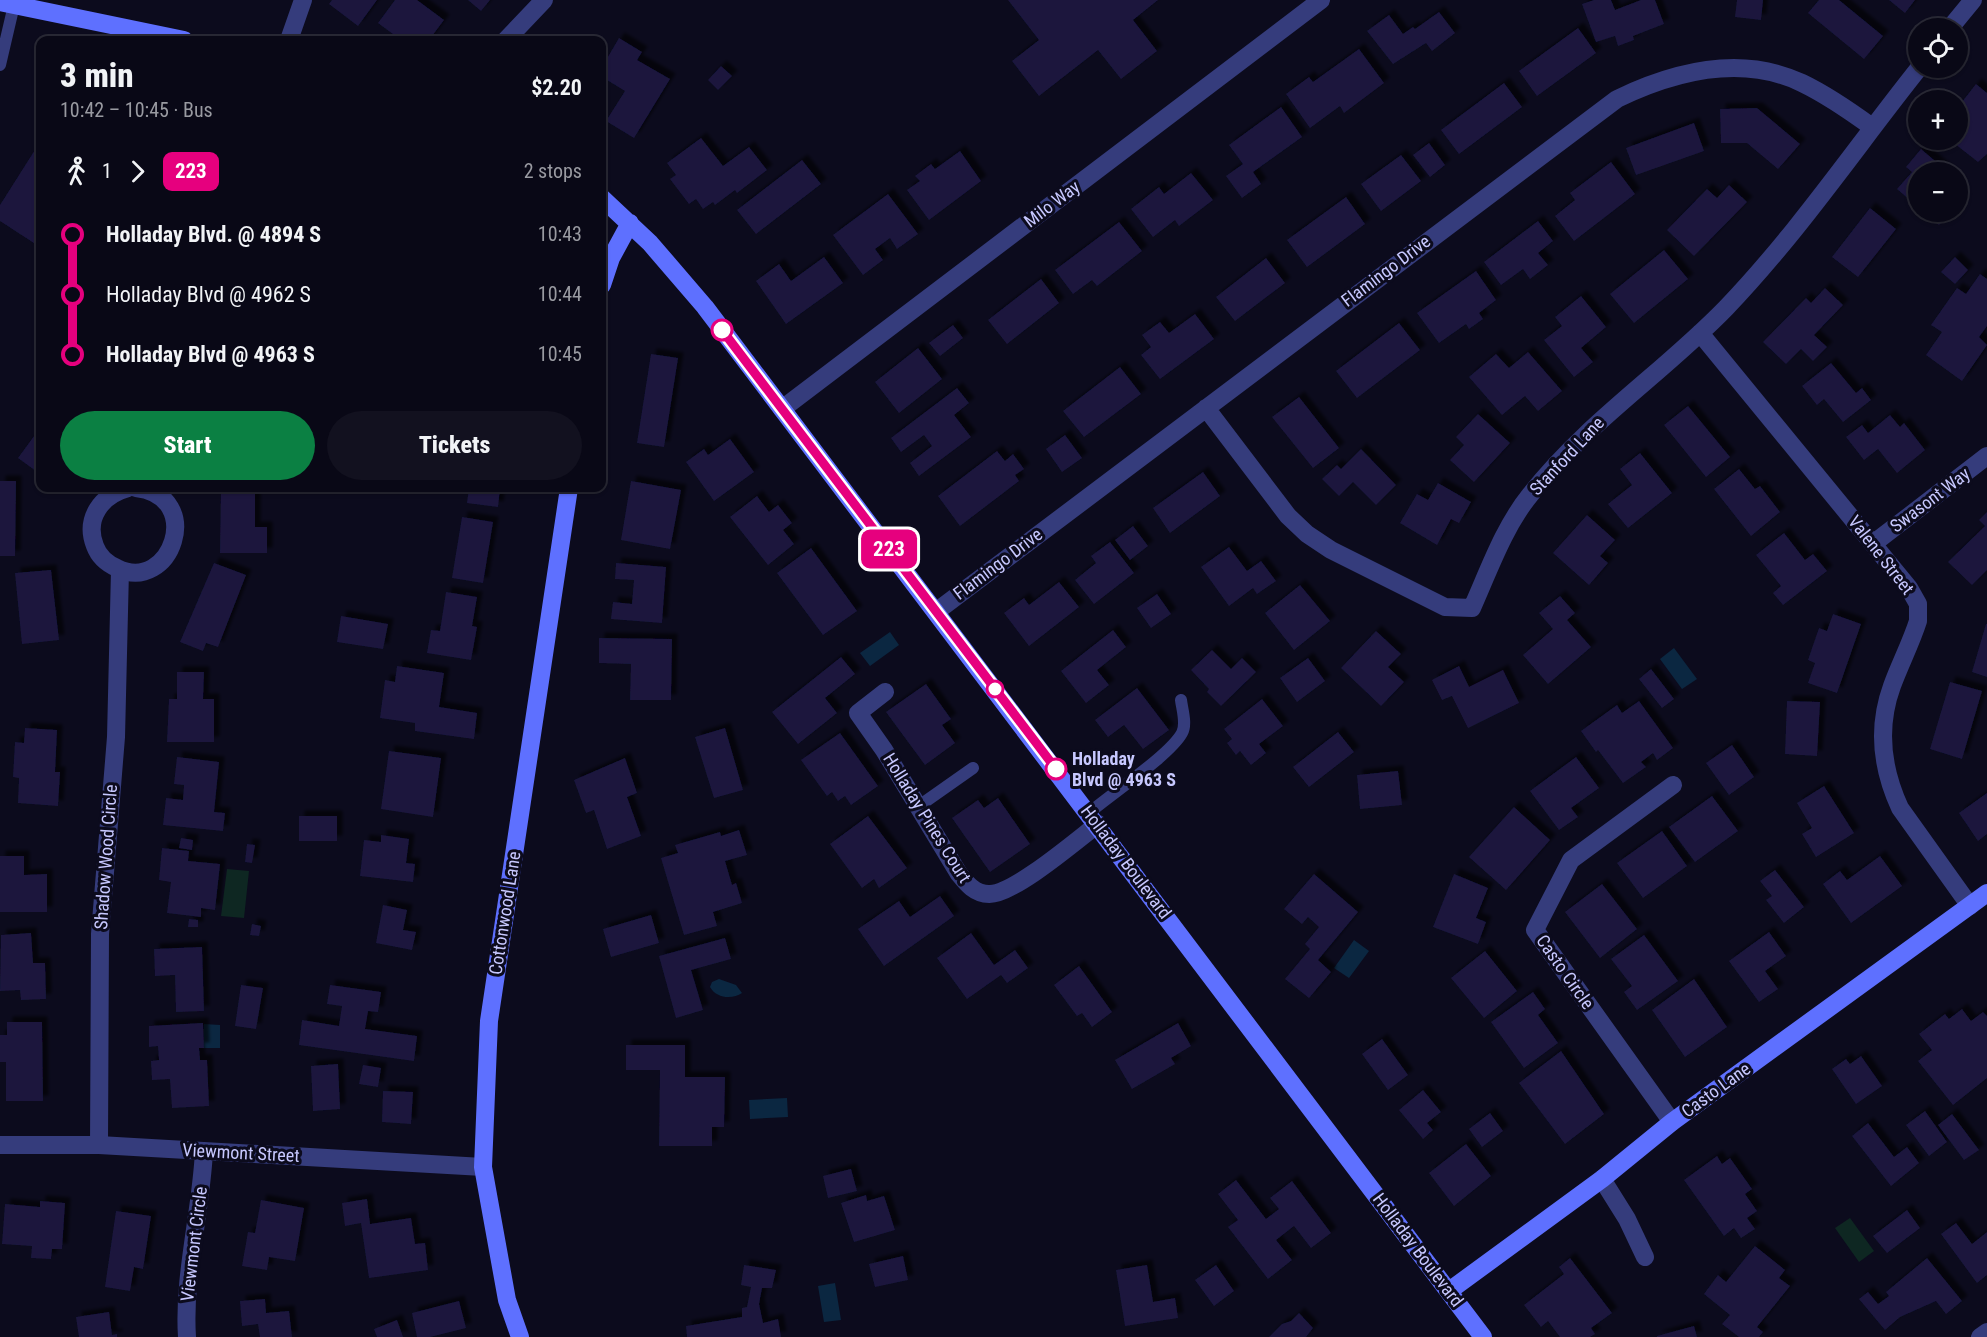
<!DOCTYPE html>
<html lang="en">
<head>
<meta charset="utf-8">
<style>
	:root { --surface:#090816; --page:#12111f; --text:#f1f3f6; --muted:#999aa1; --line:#292935; --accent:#0b8043 }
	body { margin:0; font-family:"Roboto Condensed",sans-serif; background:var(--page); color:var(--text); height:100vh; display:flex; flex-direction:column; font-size:22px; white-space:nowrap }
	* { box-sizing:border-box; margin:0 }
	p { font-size:20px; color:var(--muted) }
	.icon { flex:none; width:33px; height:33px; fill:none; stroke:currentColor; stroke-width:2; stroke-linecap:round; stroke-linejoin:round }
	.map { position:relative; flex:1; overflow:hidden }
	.sheet { position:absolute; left:36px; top:36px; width:570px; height:456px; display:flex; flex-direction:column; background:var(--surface); border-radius:12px; box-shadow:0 2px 4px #0004,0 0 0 2px var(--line) }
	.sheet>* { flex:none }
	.badge { padding:0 12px; border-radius:9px; font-size:21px; line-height:39px }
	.buttons { position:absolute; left:1908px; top:18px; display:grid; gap:12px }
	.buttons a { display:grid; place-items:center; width:60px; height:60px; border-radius:50%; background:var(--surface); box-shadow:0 2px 4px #0004,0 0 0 2px var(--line); font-size:30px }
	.map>.badge { position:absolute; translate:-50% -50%; box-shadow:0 0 0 3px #fff }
	.legs { display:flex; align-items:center; gap:9px; height:66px; padding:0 24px; font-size:20px }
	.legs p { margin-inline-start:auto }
	.overview { display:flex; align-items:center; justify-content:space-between; height:102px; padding:0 24px }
	h1 { font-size:33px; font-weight:800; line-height:45px }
	.primary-button { display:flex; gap:12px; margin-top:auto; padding:12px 24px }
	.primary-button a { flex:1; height:69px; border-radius:36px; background:var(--accent); color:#fff; font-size:24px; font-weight:800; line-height:69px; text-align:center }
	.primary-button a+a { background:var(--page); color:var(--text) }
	ul { padding:0 24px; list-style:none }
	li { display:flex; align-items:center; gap:21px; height:60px; font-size:22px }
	li i { display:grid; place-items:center; width:9px; height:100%; margin:0 8px; background:currentColor }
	li i::after { content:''; width:15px; height:15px; margin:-8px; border:4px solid; border-radius:50%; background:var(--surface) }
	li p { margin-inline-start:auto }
	li:first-child i { background:linear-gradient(#0000 50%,currentColor 0) }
	li:last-child i { background:linear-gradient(currentColor 50%,#0000 0) }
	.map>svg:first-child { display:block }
</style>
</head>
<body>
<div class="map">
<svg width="1987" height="1337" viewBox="0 0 1987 1337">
	<defs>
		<filter id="shadow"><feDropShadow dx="5.5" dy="-5.5" stdDeviation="1.5" flood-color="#0009"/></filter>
	</defs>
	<rect width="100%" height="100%" fill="#0c0b1d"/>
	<!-- green -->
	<path fill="#0e2722" d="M227 869 249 871 244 918 221 916Z
		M1850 1218 1874 1251 1859 1262 1835 1228Z"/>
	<!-- water -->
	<path fill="#0b2741" d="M890 632 899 645 870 666 860 653Z
		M1674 648 1697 679 1682 689 1660 659Z
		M1354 940 1369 951 1349 978 1334 968Z
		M719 979 736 985 742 993C732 1000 716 998 710 987L712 982Z
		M204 1024 220 1025V1048H204Z
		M787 1098 788 1117 750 1119 749 1100Z
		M835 1283 841 1320 824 1322 818 1286Z"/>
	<!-- building -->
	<path fill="#1a173e" filter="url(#shadow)" d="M332 0H377L358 26 329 4Z
		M395 0H417L444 20 429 40H401L378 23Z
		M468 0H490L481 11Z
		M1008 0H1158L1133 20 1157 51 1121 79 1098 50 1039 96 1012 61 1039 40Z
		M1594 0H1611L1615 10 1641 0H1655L1664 24 1633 36 1634 40 1618 46 1615 36 1596 42 1582 4Z
		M1737 0H1763L1761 20 1735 17Z
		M1819 0H1839L1883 36 1864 59 1808 13Z
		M1889 0H1915L1905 13Z
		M1439 12 1455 33 1432 51 1426 43 1393 64 1367 31 1389 15 1403 34 1413 27 1415 29Z
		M1578 28 1596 53 1537 96 1519 71Z
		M619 38 642 52 637 60 670 79 634 138 606 121 625 91 602 77V67Z
		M1359 49 1384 83 1344 113 1340 106 1310 128 1286 94 1309 77 1313 82Z
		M721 66 732 76 718 90 708 80Z
		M1504 83 1522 107 1459 154 1441 130Z
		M1976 84 1987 93V154L1978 162 1950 140H1958V107Z
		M1281 107 1302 137 1253 172 1261 184 1242 198 1226 176 1243 164 1229 145Z
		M1757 108 1800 144 1778 169 1747 143H1721L1720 109Z
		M1694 123 1704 151 1636 175 1626 148Z
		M701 138 723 166 749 147 767 170 737 193 735 190 715 205 713 202 703 209 696 199 689 204 670 179 676 175 667 163Z
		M40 142V247L0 221V205Z
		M1429 143 1445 165 1430 177 1413 155Z
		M1921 149 1948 172H1918V207L1897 189 1912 172 1906 167Z
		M960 151 981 181 929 220 907 190 920 181 915 176 931 164 935 169Z
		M1401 155 1421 181 1381 211 1361 184Z
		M802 160 821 184 756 234 737 210Z
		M1611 162 1635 194 1574 241 1555 216 1575 200 1570 193Z
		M1191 173 1213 200 1179 226 1175 220 1153 237 1131 209 1159 187 1164 194Z
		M1729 185 1747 202 1694 256 1667 230 1707 189 1717 198Z
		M888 194 918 234 897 249 890 238 875 249 883 260 863 275 833 235Z
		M1346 197 1365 224 1307 267 1287 240Z
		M1870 208 1896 229 1858 277 1832 257Z
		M1923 212H1950L1939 225Z
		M1538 221 1553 241 1538 253 1548 265 1530 279 1523 269 1501 285 1484 262Z
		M1119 222 1142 251 1097 286 1092 280 1073 294 1055 270Z
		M1664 250 1688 279 1634 323 1610 294Z
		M824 257 843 283 786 324 756 281 779 264 791 281Z
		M1955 257 1968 270 1955 284 1941 272Z
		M1266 258 1285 283 1235 321 1216 297Z
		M1476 271 1496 300 1479 313 1483 319 1469 329 1466 324 1439 343 1417 313Z
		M1980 274 1987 279V326L1979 337 1987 345 1962 381 1926 355 1942 332 1931 325 1957 288 1966 294Z
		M1041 279 1059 303 1007 344 988 320Z
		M1825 288 1843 305 1814 335 1827 347 1813 361 1801 349 1786 364 1763 342 1806 298 1811 303Z
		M1581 296 1606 327 1581 348 1593 362 1574 377 1544 340 1562 326 1555 317Z
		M1195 314 1214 339 1160 379 1141 355 1151 347 1142 335 1160 322 1169 333Z
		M1399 323 1420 350 1357 398 1336 371Z
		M953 325 963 338 940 356 929 343Z
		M918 348 942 379 899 413 875 382Z
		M1528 352 1562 391 1538 411 1525 396 1502 415 1469 377 1496 354 1509 368Z
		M651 354 678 358 664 447 637 443Z
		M1831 363 1856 393 1862 388 1871 400 1843 422 1824 399 1817 405 1802 386Z
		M1120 367 1141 394 1084 437 1063 411Z
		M957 388 969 403 954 415 971 437 919 476 910 463 932 446 924 435 901 452 891 438Z
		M1299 397 1339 448 1313 468 1272 417Z
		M40 402V424L37 421 35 410Z
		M1688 406 1730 457 1706 477 1664 425Z
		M1478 414 1510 443 1474 482 1450 460 1464 445 1456 437Z
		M1890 415 1900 427 1904 423 1925 450 1897 473 1878 449 1864 460 1846 437 1862 425 1868 433Z
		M40 428V474L18 458Z
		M1065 435 1082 458 1062 472 1046 449Z
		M730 439 754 472 714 501 686 462 704 449 708 455Z
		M1361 449 1396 485 1376 505 1353 482 1339 496 1322 479 1337 465 1341 469Z
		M997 451 1005 461 1013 454 1024 469 1015 475 1019 481 960 526 938 496Z
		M1640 453 1672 493 1628 528 1608 504 1632 485 1620 469Z
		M1739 469 1755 489 1760 486 1780 512 1751 536 1714 489Z
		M1203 472 1220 496 1170 533 1153 508Z
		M0 481H16L15 556H0Z
		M631 481 681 490 670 549 621 540Z
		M1438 483 1471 502 1459 523 1451 519 1437 545 1400 523 1417 494 1428 500Z
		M221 488H255V527H267V553H220Z
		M469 488H500L498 507 467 503Z
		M757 496 769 512 778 505 792 523 783 530 794 544 768 565 730 517Z
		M1987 512V570L1972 585 1948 562 1985 526 1979 520Z
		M1587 515 1615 540 1600 556 1608 563 1589 585 1553 553Z
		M462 517 493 522 483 583 452 578Z
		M1133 526 1148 546 1130 560 1115 540Z
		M1784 533 1805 560 1813 554 1827 571 1783 605 1773 593 1781 586 1756 555Z
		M1110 542 1134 573 1094 604 1075 580 1096 563 1091 556Z
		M1229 547 1247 571 1261 561 1276 581 1257 594 1253 588 1229 606 1201 567Z
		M811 548 857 611 823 635 777 573Z
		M214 563 246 575 218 647 206 643 203 651 180 642Z
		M616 563 666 567 662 623 611 619 613 602 632 604 634 580 615 579Z
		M51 570 59 640 22 644 15 573Z
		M1059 582 1079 607 1029 646 1004 613 1024 598 1029 605Z
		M1300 585 1330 621 1294 650 1265 613Z
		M446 592 477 597 472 626 477 627 471 660 427 653 431 630 440 631Z
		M1157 594 1171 614 1151 628 1137 608Z
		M1560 596 1575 613 1567 620 1591 647 1548 684 1523 655 1553 629 1539 613Z
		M1833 614 1861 624 1837 693 1808 683 1815 663 1808 660 1819 628 1827 631Z
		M341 616 388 624 383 649 337 642Z
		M1986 624H1987V677L1972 672Z
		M1113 630 1126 647 1097 670 1109 685 1086 703 1061 671Z
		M1376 631 1401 654 1388 667 1404 682 1381 706 1341 668Z
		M599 638 672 639 671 700H630L631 664 599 663Z
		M1212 650 1231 669 1242 658 1256 672 1221 706 1207 692 1209 689 1191 670Z
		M841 657 855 674 825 698 837 713 798 744 772 712Z
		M1308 658 1325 681 1297 702 1280 678Z
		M397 666 444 673 439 707 477 713 474 739 415 731V723L380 718 385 680 395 682Z
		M1459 666 1469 687 1503 670 1519 703 1468 728 1452 696 1442 700 1432 680Z
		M1651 669 1674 699 1662 708 1639 679Z
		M177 672H204L203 699H214V742H167L169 699H177Z
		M1950 682 1982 691 1962 759 1930 749Z
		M926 684 951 719 942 725 955 743 925 765 886 712Z
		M1137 688 1169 730 1143 749 1124 725 1108 737 1095 720Z
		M1262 699 1283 726 1259 744 1266 753 1251 765 1240 751 1236 755 1227 743 1232 739 1224 729Z
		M1639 701 1673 748 1657 760 1653 753 1641 762 1646 767 1623 783 1598 750 1596 752 1581 731 1617 705 1622 713Z
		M1787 701 1820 702 1817 756 1785 754Z
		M25 728 57 730 55 772H60L58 806 18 803 19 778 13 777 15 742 24 743Z
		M725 728 743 790 714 798 695 737Z
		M1338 732 1354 752 1309 787 1293 767Z
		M840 733 878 786 851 805 845 796 838 801 832 792 827 796 801 760Z
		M1732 745 1754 777 1729 795 1706 763Z
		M389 751 441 758 433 817 381 809Z
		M177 757 219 762 214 812 225 813 223 831 163 825 166 798 183 800 184 785 174 784Z
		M1576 757 1599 788 1571 808 1578 817 1559 830 1530 791Z
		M625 758 637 793 627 797 641 836 607 849 594 810 586 813 574 780Z
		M1398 771 1402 805 1360 809 1357 775Z
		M1824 786 1854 833 1816 857 1802 834 1812 828 1797 803Z
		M1987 793V834L1978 841 1959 813Z
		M1712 796 1738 831 1695 862 1669 827Z
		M998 798 1030 844 990 872 952 818 978 800 984 808Z
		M1514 807 1550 840 1506 890 1469 857Z
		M299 816H337V841H299Z
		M868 816 907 868 879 888 874 879 862 888 830 844Z
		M739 830 747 855 725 861 732 885 736 883 742 903 713 912 717 926 684 935 661 858 678 853 675 845 720 832 721 836Z
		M1662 831 1687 866 1643 898 1617 863Z
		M381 835 409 839 406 863 415 864 413 882 360 876 364 840 381 842Z
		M181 838 193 840 192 850 179 848Z
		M247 844 255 845 252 863 245 862Z
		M162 848 189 851 188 861 220 864 215 910 201 908V917L167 913 171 882 159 880Z
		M0 856H24V875L47 874V912H0Z
		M1880 856 1902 886 1851 923 1823 884 1840 871 1847 880Z
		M1775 870 1804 907 1784 923 1766 900 1772 896 1760 881Z
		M1314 874 1358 912 1318 960 1331 972 1309 998 1285 979 1310 949 1305 944 1319 927 1308 917 1302 924 1284 909Z
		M1454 874 1488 888 1476 918 1486 922 1478 944 1433 927Z
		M1602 884 1637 929 1600 958 1565 912Z
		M940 896 954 916 884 966 858 929 899 901 910 917Z
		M383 905 407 910 403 930 416 932 412 950 376 943Z
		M651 915 659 943 611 957 603 929Z
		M189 919 198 920V927H188Z
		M252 924 261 926 259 936 250 935Z
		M1769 932 1786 956 1765 971 1778 989 1759 1002 1729 961Z
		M31 933 33 963H45L46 999 21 1000 20 990 0 991 1 935Z
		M971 933 994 965 1015 950 1028 968 1007 983 1001 975 967 999 937 958Z
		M1644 935 1678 981 1637 1010 1624 992 1632 986 1611 959Z
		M725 938 731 959 691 970 703 1010 676 1018 659 956Z
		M202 947 204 1011 176 1012 175 975 155 976 154 949Z
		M1485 951 1517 991 1484 1018 1451 978Z
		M1079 966 1112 1012 1092 1027 1082 1013 1077 1016 1054 985Z
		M1694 979 1727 1027 1685 1057 1652 1010Z
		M241 985 263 988 256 1029 235 1026Z
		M330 985 381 992 378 1012 368 1011 365 1029 417 1036 414 1061 299 1045 302 1020 339 1026 342 1006 327 1004Z
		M1533 992 1545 1009 1538 1015 1558 1043 1524 1068 1491 1022Z
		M1962 1009 1971 1021 1983 1012 1987 1016V1078L1953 1105 1918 1061 1932 1050 1919 1034 1945 1014 1949 1019Z
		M7 1022H42L43 1101H6V1062H0V1035H7Z
		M203 1023 204 1048H199L200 1060H207L209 1106 172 1108 170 1079 152 1080 151 1061 159 1060 158 1046 149 1047V1026Z
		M1178 1023 1191 1046 1171 1058 1175 1064 1132 1089 1115 1060Z
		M1382 1039 1408 1075 1388 1090 1362 1054Z
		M626 1045H685V1077H725L724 1127H712V1146H659L660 1070H626Z
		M1561 1051 1604 1114 1565 1144 1519 1083Z
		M1861 1056 1882 1086 1856 1104 1832 1069 1846 1059 1850 1064Z
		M338 1064 340 1109 313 1111 311 1066Z
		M363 1065 381 1068 378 1087 359 1084Z
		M1423 1090 1441 1112 1427 1123 1433 1130 1423 1139 1399 1110Z
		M383 1091 413 1092 411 1124 382 1122Z
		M1925 1111 1947 1142 1929 1156 1906 1125Z
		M1490 1113 1503 1131 1482 1147 1469 1129Z
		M1952 1114 1979 1150 1964 1160 1938 1125Z
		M1868 1123 1894 1157 1907 1147 1919 1163 1891 1186 1852 1136Z
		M1466 1144 1491 1176 1454 1206 1429 1173Z
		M1717 1156 1722 1164 1730 1158 1752 1189 1745 1194 1757 1211 1747 1218 1755 1229 1741 1238 1734 1228 1724 1236 1684 1180Z
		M851 1169 857 1191 828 1198 823 1176Z
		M1236 1180 1266 1219 1279 1209 1270 1198 1292 1181 1331 1233 1311 1248 1294 1226 1276 1240 1292 1260 1268 1279 1228 1227 1238 1220 1218 1194Z
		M866 1195 867 1201 884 1196 895 1230 854 1242 841 1203Z
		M367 1199 370 1224 411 1218 415 1244 425 1243 428 1270 369 1278 361 1223 345 1226 342 1203Z
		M261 1200 304 1208 295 1261 269 1257 267 1270 242 1266 248 1232 255 1233Z
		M40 1201 65 1203 62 1249H52L51 1259 31 1258 32 1246 2 1244 5 1204 40 1207Z
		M1907 1210 1920 1228 1887 1253 1873 1236Z
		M116 1211 151 1216 143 1269 134 1267 130 1291 105 1287Z
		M1956 1223 1972 1244 1987 1232V1275L1977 1283 1941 1234Z
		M1755 1246 1785 1270 1779 1278 1790 1286 1757 1327 1763 1332 1759 1337H1739L1722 1324 1730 1315 1704 1294 1718 1275 1726 1282Z
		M903 1256 908 1280 875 1287 869 1264Z
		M1570 1258 1612 1313 1591 1328 1595 1334 1590 1337H1560L1548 1321 1541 1327 1524 1305 1564 1274 1559 1267Z
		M1927 1258 1962 1301 1946 1314 1936 1301 1900 1317 1885 1330 1859 1299 1868 1292 1878 1304 1889 1296 1886 1292Z
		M744 1265 776 1270 772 1288H762L759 1304 763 1323 778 1319 781 1337H687L686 1326 742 1317V1308L747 1307 751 1287 741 1285Z
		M1147 1265 1153 1302 1175 1298 1178 1318 1125 1326 1116 1270Z
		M1216 1265 1234 1291 1214 1306 1195 1280Z
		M265 1299 266 1313 289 1311 292 1337H260L258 1324 242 1326 240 1301Z
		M459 1301 466 1328 430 1337H417L412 1313Z
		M109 1312 112 1335 117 1334V1337H79L76 1317Z
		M1299 1313 1313 1328 1306 1337H1269L1282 1324 1291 1321Z
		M397 1320 403 1337H377L374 1329Z
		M1694 1326 1697 1337H1657V1336Z"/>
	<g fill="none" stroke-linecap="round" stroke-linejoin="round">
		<!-- lane -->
		<path stroke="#353c7c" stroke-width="12" d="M0 65 14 5
			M919 806 973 768
			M1089 813C1111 794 1170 755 1182 733 1187 724 1182 709 1181 700"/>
		<!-- street -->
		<path stroke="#353c7c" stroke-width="18" d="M1950 28 1973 0
			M289 40 303 0
			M506 40 544 0
			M1700 333 1909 588 1918 604V621C1911 643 1900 664 1892 686 1877 727 1882 769 1900 808L1970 906
			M1206 408 1288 516 1307 534 1331 550 1445 607 1472 608C1489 570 1504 527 1530 495 1586 423 1663 373 1726 308 1797 234 1856 147 1919 68
			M782 409 1321 0
			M128 488C102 495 84 518 95 546 99 557 108 564 117 568 171 595 206 496 136 488
			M1874 543 1987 456
			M937 611 1617 99C1675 71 1741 54 1802 83 1827 95 1850 111 1872 127
			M885 692 858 713 884 750 959 874C967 884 975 894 989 894 1013 895 1077 840 1098 824
			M1672 1122 1535 930 1571 860 1673 785
			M0 1145H99L483 1167
			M99 1145 100 934 116 737 120 570
			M1602 1179 1627 1219 1645 1257
			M187 1337C183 1276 201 1213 204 1151
			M1980 1337 1987 1332"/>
		<!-- secondary -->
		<path stroke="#5e70ff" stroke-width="18" d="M0 2 184 40
			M602 198 650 243 705 307 1483 1337
			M602 285 611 258 630 223
			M1449 1291 1602 1179 1672 1122 1987 893
			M520 1337 507 1300 483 1167 489 1021 569 488"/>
	</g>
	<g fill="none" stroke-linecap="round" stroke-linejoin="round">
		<!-- line-1 casing -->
		<g stroke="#fff" stroke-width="14">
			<path id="line-1" d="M722 330 1056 769"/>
		</g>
		<!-- line-1 -->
		<use href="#line-1" stroke="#e6007e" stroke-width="9"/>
	</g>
	<!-- markers -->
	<g fill="#fff" stroke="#e6007e" stroke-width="3">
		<circle cx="722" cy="330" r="10"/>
		<circle cx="995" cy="689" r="8"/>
		<circle cx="1056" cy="769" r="10"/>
	</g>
	<g text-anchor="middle" stroke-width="6" stroke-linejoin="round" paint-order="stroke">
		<!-- street labels -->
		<g font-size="18" fill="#c7c8ff" stroke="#0c0b1d">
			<text transform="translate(1052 204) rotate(-37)" y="6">Milo Way</text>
			<text transform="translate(1386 271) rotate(-37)" y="6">Flamingo Drive</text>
			<text transform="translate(1567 456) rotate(-47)" y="6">Stanford Lane</text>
			<text transform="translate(1930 500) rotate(-37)" y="6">Swasont Way</text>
			<text transform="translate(1881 555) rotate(52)" y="6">Valene Street</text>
			<text transform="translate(998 564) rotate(-37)" y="6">Flamingo Drive</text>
			<text transform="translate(927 818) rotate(58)" y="6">Holladay Pines Court</text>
			<text transform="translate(106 857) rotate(-86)" y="6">Shadow Wood Circle</text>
			<text transform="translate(1126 862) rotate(53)" y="6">Holladay Boulevard</text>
			<text transform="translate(505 913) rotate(-81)" y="6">Cottonwood Lane</text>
			<text transform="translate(1565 972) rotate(55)" y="6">Casto Circle</text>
			<text transform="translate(1716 1090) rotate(-36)" y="6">Casto Lane</text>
			<text transform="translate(241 1153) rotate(3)" y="6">Viewmont Street</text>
			<text transform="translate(194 1244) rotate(-83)" y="6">Viewmont Circle</text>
			<text transform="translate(1418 1250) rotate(53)" y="6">Holladay Boulevard</text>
		</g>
		<!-- stop labels -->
		<g font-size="18" font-weight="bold" fill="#c7c8ff" stroke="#0c0b1d" text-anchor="start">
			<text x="1072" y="765">Holladay<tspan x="1072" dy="21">Blvd @ 4963 S</tspan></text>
		</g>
	</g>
</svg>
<div class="buttons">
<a><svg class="icon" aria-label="locate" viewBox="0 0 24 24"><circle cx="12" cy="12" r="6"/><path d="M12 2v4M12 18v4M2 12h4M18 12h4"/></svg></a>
<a>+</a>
<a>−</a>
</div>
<b class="badge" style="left:889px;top:549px;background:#e6007e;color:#fff">223</b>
<section class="sheet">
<div class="overview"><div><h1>3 min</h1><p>10:42 – 10:45 · Bus</p></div><b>$2.20</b></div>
<div class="legs"><svg class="icon" aria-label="walk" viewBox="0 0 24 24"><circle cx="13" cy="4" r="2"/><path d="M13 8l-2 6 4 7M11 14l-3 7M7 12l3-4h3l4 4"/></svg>1<svg class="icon" aria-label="forward" viewBox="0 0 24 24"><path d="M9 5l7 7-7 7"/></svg><b class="badge" style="background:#e6007e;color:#fff">223</b><p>2 stops</p></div>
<ul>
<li><i style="color:#e6007e"></i><b>Holladay Blvd. @ 4894 S</b><p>10:43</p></li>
<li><i style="color:#e6007e"></i><span>Holladay Blvd @ 4962 S</span><p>10:44</p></li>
<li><i style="color:#e6007e"></i><b>Holladay Blvd @ 4963 S</b><p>10:45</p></li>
</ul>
<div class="primary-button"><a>Start</a><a>Tickets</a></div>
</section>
</div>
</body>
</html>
